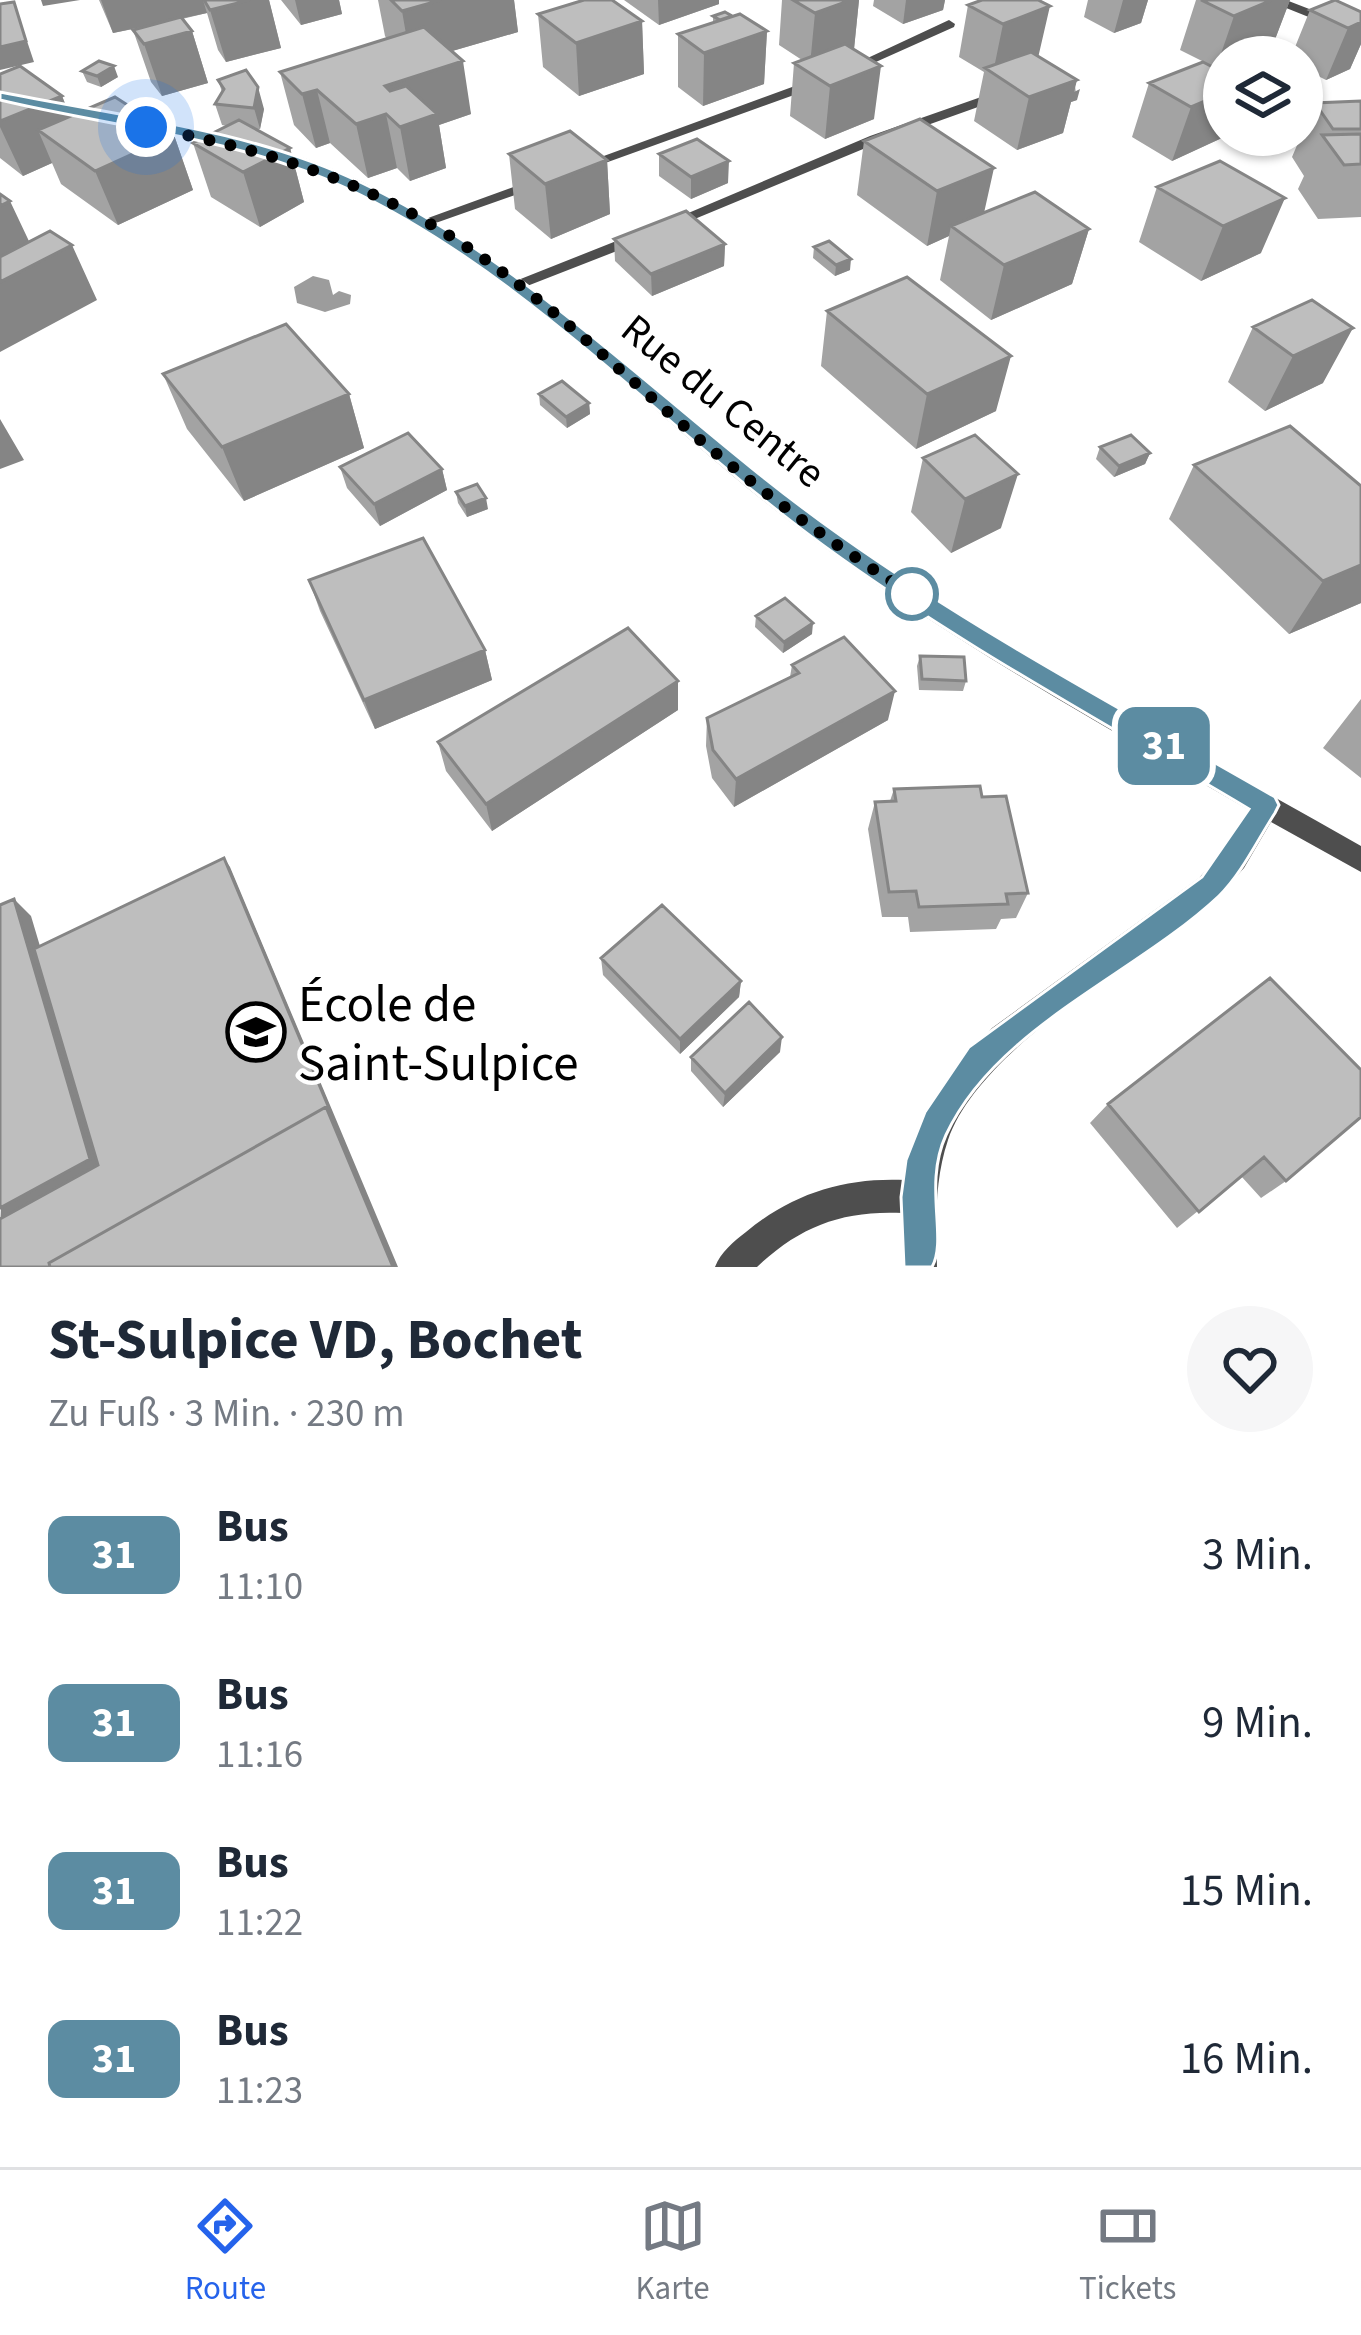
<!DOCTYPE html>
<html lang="de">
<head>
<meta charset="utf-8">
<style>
	:root { --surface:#fff; --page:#f6f6f7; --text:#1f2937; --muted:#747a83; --line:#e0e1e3; --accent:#2563eb }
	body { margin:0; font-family:"Source Sans 3",sans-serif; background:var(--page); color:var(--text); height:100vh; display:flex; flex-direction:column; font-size:45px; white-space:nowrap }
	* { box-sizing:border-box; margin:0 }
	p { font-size:39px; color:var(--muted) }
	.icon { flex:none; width:66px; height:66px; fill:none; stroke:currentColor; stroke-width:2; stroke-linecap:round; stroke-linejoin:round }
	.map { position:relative; height:1267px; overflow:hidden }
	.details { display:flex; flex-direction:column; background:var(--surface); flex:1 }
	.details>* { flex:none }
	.badge { padding:0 24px; border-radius:18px; font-size:42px; line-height:78px }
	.tools { position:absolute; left:1203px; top:36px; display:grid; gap:24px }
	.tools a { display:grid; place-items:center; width:120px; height:120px; border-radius:50%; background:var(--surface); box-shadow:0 3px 9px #0004; font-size:60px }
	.you { position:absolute; width:60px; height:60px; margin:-30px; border:9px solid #fff; border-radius:50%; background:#1a73e8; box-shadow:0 0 0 18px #1a73e833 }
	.map>.badge { position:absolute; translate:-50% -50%; box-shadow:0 0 0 6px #fff }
	.round { display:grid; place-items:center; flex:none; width:126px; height:126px; border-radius:63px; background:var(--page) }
	.summary { display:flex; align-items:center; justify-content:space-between; height:204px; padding:0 48px }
	h1 { font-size:57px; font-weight:700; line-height:90px }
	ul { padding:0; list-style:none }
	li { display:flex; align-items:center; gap:36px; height:168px; padding:0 48px }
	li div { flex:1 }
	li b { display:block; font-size:45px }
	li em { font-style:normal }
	li .badge { min-width:132px; font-weight:700; text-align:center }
	.tabs { display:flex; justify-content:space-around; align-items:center; height:168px; border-top:3px solid var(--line); background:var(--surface); font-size:33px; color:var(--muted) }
	.tabs a { display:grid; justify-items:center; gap:6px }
	.tabs .on { color:var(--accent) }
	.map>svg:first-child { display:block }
</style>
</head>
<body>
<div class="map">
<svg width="1361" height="1267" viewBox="0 0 1361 1267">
	<rect width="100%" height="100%" fill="#fff"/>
	<!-- water -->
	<path fill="#9c9c9c" d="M313 276 329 280 333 295 339 291 351 295 350 304 325 312 297 303 294 287Z"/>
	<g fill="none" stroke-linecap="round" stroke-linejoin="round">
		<!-- service -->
		<path fill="#4e4e4e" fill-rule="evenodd" d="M949 20 955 24 954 27 849 74 842 70Z
			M814 79 819 80V86L583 171 571 168Z
			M1001 90 1008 94 1006 97 880 142 673 228 668 230 660 225 870 136Z
			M538 178 545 182 543 185 430 225 425 227 417 222Z
			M639 232 645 234V240L522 288H510L508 284Z"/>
		<!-- minor -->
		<path fill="#4e4e4e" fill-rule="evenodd" d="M1266 0H1286L1361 29V38Z
			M0 91C119 118 248 127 360 181 532 265 665 407 818 519 989 644 1178 742 1361 846V872L1271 822 1244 868 1219 896C1143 957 979 1048 948 1140 934 1182 936 1223 937 1267H903V1213C843 1210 800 1226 757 1267H715C721 1252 733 1242 746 1232 793 1193 845 1177 906 1180L924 1120 953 1070 992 1028 1199 878 1224 850 1249 810C1097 722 942 636 801 530 650 416 518 267 344 187 236 137 115 127 0 101Z"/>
	</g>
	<!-- wall -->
	<path fill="#a3a3a3" d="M99 0H269L281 48 226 62 218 50 207 13 182 19 192 31 208 83 162 96 151 82 133 30 143 27 113 33Z
		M281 0H339L342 14 301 25Z
		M378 0H514L518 32 452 51 471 114 439 125 446 168 410 181 397 168 368 178 330 143 316 148 294 125 280 72 387 39 385 36Z
		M624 0H719V4L659 25Z
		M782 0H859L854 49 874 119 825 139 790 116 794 63 802 60 779 45Z
		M874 0H945L943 10 903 24 873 6Z
		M982 0 1038 56 1077 80 1075 86 1077 100 1071 102 1063 133 1017 150 974 121 984 72 959 57 968 5Z
		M1088 0H1148L1141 23 1114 33 1084 17Z
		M1196 0H1290L1274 42 1224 57V64L1216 68 1180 50Z
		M1310 10 1361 12V44L1350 69 1326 80 1302 68V57H1291Z
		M538 14 642 21 644 74 579 96 543 67Z
		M713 16H732L767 31 764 84 703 106 678 87V34L713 23Z
		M82 71 118 77 101 87 87 82Z
		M1224 73V137L1172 161 1132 137 1149 83Z
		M0 74 62 96 70 116 174 135 193 190 118 225 61 184 52 163 23 176 0 158Z
		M218 80 264 109 260 129H254L290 148 304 202 260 227 211 197 193 143 227 126 222 125 215 104 222 92Z
		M1361 101V217L1318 219 1298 189 1304 176 1292 157 1315 103Z
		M864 141 984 212 1089 229 1072 284 991 320 940 280 949 236 927 246 857 195Z
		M509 154 607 160 610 214 551 239 515 209Z
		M659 154 728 183 691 199 659 176Z
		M1220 161 1261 253 1201 281 1139 242 1157 187Z
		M614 239 725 244 724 266 652 296 615 261Z
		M814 247 850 270 835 276 813 258Z
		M1312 300 1323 383 1265 411 1228 382 1253 327Z
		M827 311 996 411 916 449 821 366Z
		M163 374 349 394 364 448 244 501 187 429Z
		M539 394 589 403 590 414 567 428 540 405Z
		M1100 447 1150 453 1145 464 1114 477 1096 459Z
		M923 458 1001 528 951 553 911 512Z
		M1194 465 1361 486V603L1289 634 1169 519Z
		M340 467 442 469 447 490 380 526 347 488Z
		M456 492 488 509 467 517 458 503Z
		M309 580 485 650 492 680 375 729 320 611Z
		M756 616 812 634 783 653 755 627Z
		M920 656 966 681 963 691 919 690 917 666Z
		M792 665 888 720 734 807 712 778 706 746 707 718 790 677Z
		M678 681V710L492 831 446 771 438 742Z
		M1361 699V778L1323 748Z
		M894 789 982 797 1028 893 1016 918 1001 919 996 929 910 932 908 917H882L868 829 875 802 890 801Z
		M601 958 741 981 739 997 680 1054 603 975Z
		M1270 978 1286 1181 1261 1198 1241 1176 1177 1228 1090 1123 1108 1104Z
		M780 1052 723 1107 691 1071V1057Z"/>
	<!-- shaded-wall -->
	<path fill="#858585" d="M41 0H80L43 6Z
		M101 0H203L207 13 113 33Z
		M250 0H269L281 48 226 62 210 10Z
		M295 0H339L342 14 301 25Z
		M441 0H514L518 32 411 63 402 11Z
		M658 0H719V4L659 25Z
		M851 0H859L854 49 810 65 815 13Z
		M906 0H945L943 10 903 24Z
		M1123 0H1148L1141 23 1114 33Z
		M1272 0H1290L1274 42 1241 57H1224V64L1216 68 1234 16Z
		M14 2 34 62 0 70V47Z
		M1050 6 1038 58 993 73 1003 24Z
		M642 21 644 74 579 96 576 43Z
		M1361 22V44L1350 69 1326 80 1348 28Z
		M192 31 208 83 162 96 144 44Z
		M767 31 764 84 703 106 704 53Z
		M463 61 471 114 439 125 446 168 410 181 400 127 385 86Z
		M114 66 118 77 101 87 97 76Z
		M881 66 874 119 825 139 830 86Z
		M1077 80 1074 92 1080 89 1077 100 1071 102 1063 133 1017 150 1029 97Z
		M258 87 264 109 260 129 254 108Z
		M317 90 330 143 316 148 302 94Z
		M1224 93V137L1172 161 1191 107Z
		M62 96 84 150 38 130 52 163 23 176 0 127V121Z
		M386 114 397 168 368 178 356 124Z
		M174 135 193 190 118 225 95 171Z
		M290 148 304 202 260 227 243 172Z
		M607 160 610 214 551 239 545 184Z
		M729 161 728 183 691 199V177Z
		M994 168 982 222 951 226 949 236 927 246 937 191Z
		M1285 198 1261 253 1201 281 1223 226Z
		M10 201 36 256 0 274V206Z
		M1089 229 1072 284 991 320 1004 265Z
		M725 244 724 266 652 296 651 274Z
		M72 245 97 300 0 352V282Z
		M851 259 850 270 835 276 836 265Z
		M1353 328 1323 383 1265 411 1293 356Z
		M1011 356 996 411 916 449 927 394Z
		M349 394 364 448 244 501 222 447Z
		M589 403 590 414 567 428 566 417Z
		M0 419 24 460 0 469Z
		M1150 453 1145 464 1114 477 1119 466Z
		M442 469 447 490 380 526 374 504Z
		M1018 474 1001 528 951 553 965 499Z
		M486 498 488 509 467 517 465 506Z
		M1361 565V603L1289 634 1323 581Z
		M813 623 812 634 783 653 784 642Z
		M485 650 492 680 375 729 364 700Z
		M678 681V710L492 831 486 804Z
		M895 691 888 720 734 807 736 779Z
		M224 858 230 867 398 1267H393Z
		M14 899 31 916 107 1171 0 1230Z
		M741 981 739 997 680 1054V1039Z
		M782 1037 780 1052 723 1107 725 1093Z"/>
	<!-- building -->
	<path fill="#bebebe" stroke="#858585" stroke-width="3" d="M204 0H250L210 10Z
		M391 0H441L402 11Z
		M584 0H612L642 21 576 43 538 14Z
		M793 0H851L815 13Z
		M982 0H1038L1050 6 1003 24 968 5Z
		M1201 0H1272L1234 16Z
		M1335 0 1361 12V22L1348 28 1310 10Z
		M14 2 26 41 0 47V4Z
		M725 12 732 16 720 20 713 16Z
		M740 14 767 31 704 53 678 34Z
		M181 17 192 31 144 44 133 30Z
		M424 27 463 61 385 86 390 91 406 86 437 114 400 127 386 114 356 124 317 90 302 94 280 72Z
		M845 44 881 66 830 86 794 63Z
		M1031 52 1077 80 1029 97 985 68Z
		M99 61 114 66 97 76 82 71Z
		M1203 62 1224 73V93L1191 107 1149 83Z
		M20 66 62 96 0 121V74Z
		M246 70 258 87 254 108 215 104 224 89 218 80Z
		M115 97 174 135 95 171 38 130Z
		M1361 101V129H1333L1315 103Z
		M920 119 994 168 937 191 864 141Z
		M239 120 290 148 243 172 193 143Z
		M570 131 607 160 545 184 509 154Z
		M1361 134V164L1344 165 1322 135Z
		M697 139 729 161 691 177 659 154Z
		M1220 161 1285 198 1223 226 1157 187Z
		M1035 192 1089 229 1004 265 951 226Z
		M0 194 10 201 0 206Z
		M686 211 725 244 651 274 614 239Z
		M50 231 72 245 0 282V257Z
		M829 241 851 259 836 265 814 247Z
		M907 277 1011 356 927 394 827 311Z
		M1312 300 1353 328 1293 356 1253 327Z
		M286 324 349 394 222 447 163 374Z
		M562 381 589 403 566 417 539 394Z
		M1290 426 1361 486V565L1323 581 1194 465Z
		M408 433 442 469 374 504 340 467Z
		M975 435 1018 474 965 499 923 458Z
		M1131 435 1150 453 1119 466 1100 447Z
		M477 484 486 498 465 506 456 492Z
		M423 538 485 650 364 700 309 580Z
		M785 598 813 623 784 642 756 616Z
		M628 628 678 681 486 804 438 742Z
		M844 637 895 691 736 779 713 750 707 718 799 673 792 665Z
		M920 656 964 657 966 681 922 679Z
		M980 786 982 797 1006 796 1028 893 1006 894 1008 904 919 907 916 891 889 892 875 802 896 801 894 789Z
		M224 858 331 1113 326 1107 49 1263 50 1267H0V1219L98 1165 34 949Z
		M14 899 90 1159 0 1208V905Z
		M662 905 741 981 680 1039 601 958Z
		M1270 978 1361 1070V1117L1286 1181 1264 1157 1199 1212 1108 1104Z
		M749 1002 782 1037 725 1093 691 1057Z
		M326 1107 393 1267H50L49 1263Z"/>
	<!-- line -->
	<path fill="#5c8ca2" stroke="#fff" stroke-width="3" d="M0 92C118 116 250 129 360 182 540 268 678 421 840 535 978 633 1129 713 1275 797L1279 805 1275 813C1258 839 1241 875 1219 896 1135 975 996 1027 946 1135 923 1185 948 1239 932 1267H904L901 1197 906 1160 925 1112 969 1047 1202 877 1249 809C1107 724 958 644 824 546 665 430 526 272 346 188 237 137 111 127 0 100Z"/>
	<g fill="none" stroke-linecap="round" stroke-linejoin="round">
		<!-- walk -->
		<path stroke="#000" stroke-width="12" stroke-dasharray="0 21.6" d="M146 127C260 148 370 181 467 247 550 303 623 374 699 439 765 495 838 548 912 594"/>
	</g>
	<!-- icons -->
	<defs>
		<g id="school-ring" transform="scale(3)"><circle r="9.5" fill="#fff" stroke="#000" stroke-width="1.5"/><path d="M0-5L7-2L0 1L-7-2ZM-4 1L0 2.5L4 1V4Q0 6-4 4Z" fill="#000"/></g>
	</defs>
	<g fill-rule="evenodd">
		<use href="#school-ring" x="256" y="1032"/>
	</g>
	<!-- markers -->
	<circle fill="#fff" stroke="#5c8ca2" stroke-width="6" cx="912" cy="594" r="24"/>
	<g text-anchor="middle" stroke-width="9" stroke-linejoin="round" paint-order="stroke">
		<!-- street labels -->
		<g font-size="42" fill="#000" stroke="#fff">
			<text transform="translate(724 400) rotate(39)" y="15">Rue du Centre</text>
		</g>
		<!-- near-poi labels -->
		<g font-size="51" fill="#000" stroke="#fff" text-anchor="start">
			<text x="298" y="1021">École de<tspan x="298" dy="59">Saint-Sulpice</tspan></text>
		</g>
	</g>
</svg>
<div class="tools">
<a><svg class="icon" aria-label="layers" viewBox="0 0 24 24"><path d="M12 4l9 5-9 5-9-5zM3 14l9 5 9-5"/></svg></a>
</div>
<div class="you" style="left:146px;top:127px"></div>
<b class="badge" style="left:1164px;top:746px;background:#5c8ca2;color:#fff">31</b>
</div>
<section class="details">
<div class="summary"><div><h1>St-Sulpice VD, Bochet</h1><p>Zu Fuß · 3 Min. · 230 m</p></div><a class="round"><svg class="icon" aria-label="heart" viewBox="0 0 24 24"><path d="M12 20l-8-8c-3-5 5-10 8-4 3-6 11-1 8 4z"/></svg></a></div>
<ul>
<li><span class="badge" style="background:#5c8ca2;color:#fff">31</span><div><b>Bus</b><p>11:10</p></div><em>3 Min.</em></li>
<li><span class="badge" style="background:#5c8ca2;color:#fff">31</span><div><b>Bus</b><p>11:16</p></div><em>9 Min.</em></li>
<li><span class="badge" style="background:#5c8ca2;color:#fff">31</span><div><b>Bus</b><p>11:22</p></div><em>15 Min.</em></li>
<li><span class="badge" style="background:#5c8ca2;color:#fff">31</span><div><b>Bus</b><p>11:23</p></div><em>16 Min.</em></li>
</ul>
</section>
<nav class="tabs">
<a class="on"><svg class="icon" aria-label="directions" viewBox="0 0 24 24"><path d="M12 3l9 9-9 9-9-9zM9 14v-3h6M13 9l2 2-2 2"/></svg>Route</a>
<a><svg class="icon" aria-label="map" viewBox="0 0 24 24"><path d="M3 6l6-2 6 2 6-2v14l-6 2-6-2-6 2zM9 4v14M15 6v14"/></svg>Karte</a>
<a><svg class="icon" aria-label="tickets" viewBox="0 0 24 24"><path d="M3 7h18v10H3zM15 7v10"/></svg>Tickets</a>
</nav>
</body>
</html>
